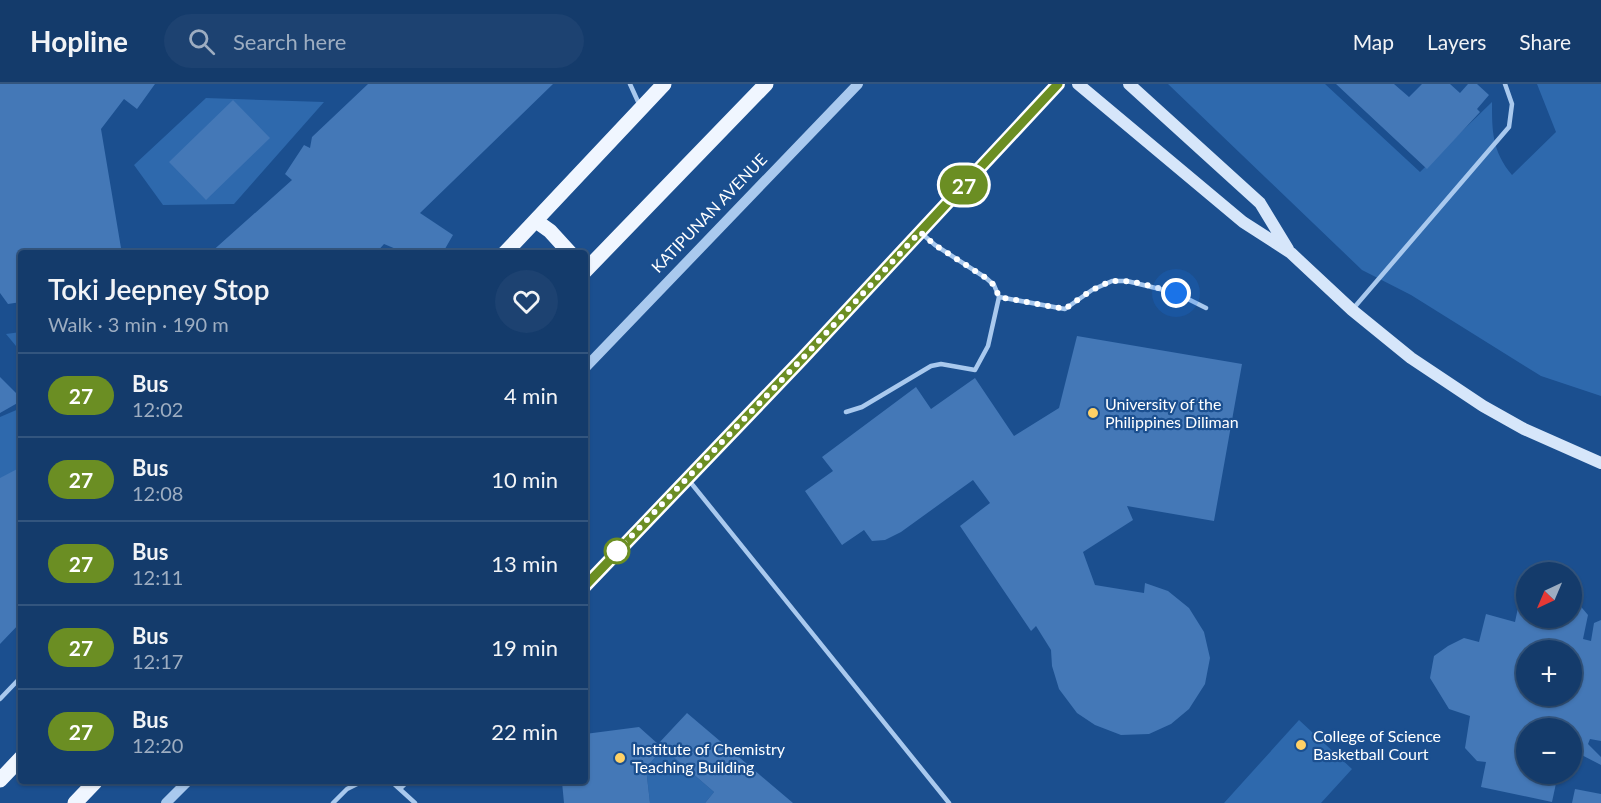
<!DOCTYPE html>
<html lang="en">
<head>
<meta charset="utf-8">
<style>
	:root { --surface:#143b6b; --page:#1d4271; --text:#f1f3f6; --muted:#9dadc1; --line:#33557e }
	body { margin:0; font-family:Lato,sans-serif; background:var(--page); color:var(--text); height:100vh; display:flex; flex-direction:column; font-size:22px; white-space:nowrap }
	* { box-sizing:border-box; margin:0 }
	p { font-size:20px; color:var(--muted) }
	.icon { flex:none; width:33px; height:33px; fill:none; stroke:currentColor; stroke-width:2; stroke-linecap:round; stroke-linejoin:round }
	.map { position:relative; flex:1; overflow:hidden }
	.panel { position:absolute; left:18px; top:166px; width:570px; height:534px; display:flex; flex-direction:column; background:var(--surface); border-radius:6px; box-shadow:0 2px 4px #0004,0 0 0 2px var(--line) }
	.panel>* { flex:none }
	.badge { padding:0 12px; border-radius:20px; font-size:21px; line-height:39px }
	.needle { width:39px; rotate:224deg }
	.controls { position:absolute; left:1516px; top:478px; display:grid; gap:12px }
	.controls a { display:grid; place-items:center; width:66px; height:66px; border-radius:50%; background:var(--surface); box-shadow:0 2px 4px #0004,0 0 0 2px var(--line); font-size:30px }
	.you { position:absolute; width:30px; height:30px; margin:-15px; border:4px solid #fff; border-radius:50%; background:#1a73e8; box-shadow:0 0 0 9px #1a73e833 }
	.map>.badge { position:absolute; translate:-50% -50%; box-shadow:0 0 0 3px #fff }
	.round { display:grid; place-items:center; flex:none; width:63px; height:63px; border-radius:32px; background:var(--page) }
	.head { display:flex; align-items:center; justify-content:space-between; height:102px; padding:0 30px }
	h1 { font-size:28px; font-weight:600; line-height:45px }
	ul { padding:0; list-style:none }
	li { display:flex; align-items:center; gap:18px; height:84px; padding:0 30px; border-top:2px solid var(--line) }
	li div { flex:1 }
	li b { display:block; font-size:22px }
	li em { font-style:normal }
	li .badge { min-width:66px; font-weight:700; text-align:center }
	header { display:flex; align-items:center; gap:36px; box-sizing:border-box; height:84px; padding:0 30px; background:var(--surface); border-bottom:2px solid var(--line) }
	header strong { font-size:28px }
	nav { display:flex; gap:33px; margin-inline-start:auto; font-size:21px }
	.search { width:420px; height:54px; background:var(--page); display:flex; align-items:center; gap:15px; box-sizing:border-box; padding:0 21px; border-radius:33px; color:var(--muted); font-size:22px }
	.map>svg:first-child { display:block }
</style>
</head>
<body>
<header>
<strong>Hopline</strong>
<div class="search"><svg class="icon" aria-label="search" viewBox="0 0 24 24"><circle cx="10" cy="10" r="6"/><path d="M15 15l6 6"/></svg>Search here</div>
<nav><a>Map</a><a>Layers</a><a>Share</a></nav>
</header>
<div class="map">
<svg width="1601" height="719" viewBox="0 0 1601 719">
	<rect width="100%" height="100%" fill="#1b4f8f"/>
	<!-- green -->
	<path fill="#2e69ad" d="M1168 0H1325L1420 88 1492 18C1492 47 1492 67 1512 91L1556 48 1537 0H1601V312L1541 292 1411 211 1362 186Z
		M206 14 324 18 234 120 163 121 134 81Z
		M21 248V268L6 250Z
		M21 324V404L0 414V333Z
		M1299 636 1352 685 1321 719H1224Z
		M663 664 714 708 705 719H650L646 684Z"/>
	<!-- building -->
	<path fill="#4478b7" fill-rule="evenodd" d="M0 0H155L137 25 124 15 101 45 122 170H21V218L8 220 0 209Z
		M368 0H553L420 129 453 151 442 170H408L384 160 375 170H209L292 96 285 90 304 61 310 64 312 53Z
		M1336 0H1394L1409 13 1422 0H1450L1460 9 1468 0H1477L1489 11 1477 25 1480 28 1427 85Z
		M233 16 270 54 206 116 169 78Z
		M1077 252 1242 280 1214 437 1127 422 1133 436 1083 468 1095 501 1144 509 1145 499 1168 507 1189 524 1204 548 1210 574 1205 600 1189 625 1171 640 1149 650 1121 651 1095 641 1077 629 1059 605 1052 582 1051 566 1036 542 1031 547 960 442 990 419 973 396 901 448 885 456 872 457 864 446 842 461 805 407 833 387 822 373 916 303 931 325 975 294 1014 352 1059 324Z
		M0 293 21 314V317L0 329Z
		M21 383V538L0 560V394Z
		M1572 512 1588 531 1583 555 1591 557 1594 539 1601 536V657L1590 655 1588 660 1601 673V681L1572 666V645H1527V690H1558L1552 718 1481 703 1486 678 1477 677 1465 664 1470 632 1449 625 1430 594 1434 572 1448 562 1464 554 1479 558 1486 530 1515 538 1519 519 1527 513V534H1572ZM1527 567H1572V612H1527Z
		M687 629 793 719H705L714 708 663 664 646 684 650 719H564L562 698H585V650L639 643 658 660Z
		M1575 705 1601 710V719H1572Z"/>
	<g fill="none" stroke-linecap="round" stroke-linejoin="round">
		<!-- service -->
		<path stroke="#a9c9ee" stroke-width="4.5" d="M630 0 640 22
			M999 213 1065 225 1092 206 1112 197H1127L1176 209 1206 224
			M1352 226 1509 43 1512 20 1505 0
			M846 328 862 323 931 282 941 280 975 286 988 262 999 213 994 201 986 194 935 161 920 148
			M687 394 949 719
			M585 502 802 275 1058 0
			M0 615 21 593
			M392 698 415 719
			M400 705 407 698
			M333 719 347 705 361 698"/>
		<!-- tertiary -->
		<path stroke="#a9c9ee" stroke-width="10" d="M585 284 858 0
			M166 719 187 698"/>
		<!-- secondary -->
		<path stroke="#d6e6fa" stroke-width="12" d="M1078 0 1243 138 1291 169 1352 226 1411 274 1483 322 1524 345 1601 379
			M1129 0 1260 119 1288 165"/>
		<!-- primary -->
		<path stroke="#f0f6ff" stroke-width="15" d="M536 137 550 147 571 170
			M504 170 664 0
			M585 187 766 0
			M0 696 21 674
			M75 719 95 698"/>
	</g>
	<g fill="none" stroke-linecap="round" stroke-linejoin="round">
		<!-- line casing -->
		<g stroke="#fff" stroke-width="14">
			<path id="line" d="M585 502 802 275 1058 0"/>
		</g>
		<!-- line -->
		<use href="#line" stroke="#6b8e23" stroke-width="9"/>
		<!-- walk -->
		<path stroke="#fff" stroke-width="6" stroke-dasharray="0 10.8" d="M617 467 802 275 920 148 935 161 986 194 994 201 999 213 1065 225C1079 215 1094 203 1110 198 1126 193 1160 205 1176 209"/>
	</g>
	<!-- markers -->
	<g fill="#ffd166" stroke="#1b4f8f" stroke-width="2">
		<circle cx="1093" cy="329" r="6"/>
		<circle cx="1301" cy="661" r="6"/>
		<circle cx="620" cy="674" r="6"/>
	</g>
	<circle fill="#fff" stroke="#6b8e23" stroke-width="3" cx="617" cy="467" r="12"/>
	<g text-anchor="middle" stroke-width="4.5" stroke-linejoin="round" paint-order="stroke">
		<!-- street labels -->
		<g font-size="16" fill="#fff" stroke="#1b4f8f">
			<text transform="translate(709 129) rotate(-46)" y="6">KATIPUNAN AVENUE</text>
		</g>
		<!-- poi labels -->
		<g font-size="16" fill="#fff" stroke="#1b4f8f" text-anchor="start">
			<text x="1105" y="326">University of the<tspan x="1105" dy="18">Philippines Diliman</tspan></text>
			<text x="1313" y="658">College of Science<tspan x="1313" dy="18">Basketball Court</tspan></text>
			<text x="632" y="671">Institute of Chemistry<tspan x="632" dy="18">Teaching Building</tspan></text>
		</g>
	</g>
</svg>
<div class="controls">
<a><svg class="needle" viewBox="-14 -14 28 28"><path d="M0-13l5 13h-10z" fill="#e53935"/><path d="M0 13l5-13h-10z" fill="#9dadc1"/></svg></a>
<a>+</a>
<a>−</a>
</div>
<div class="you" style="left:1176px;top:209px"></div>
<b class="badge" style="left:964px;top:101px;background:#6b8e23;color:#fff">27</b>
<section class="panel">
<div class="head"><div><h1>Toki Jeepney Stop</h1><p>Walk · 3 min · 190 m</p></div><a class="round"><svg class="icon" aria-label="heart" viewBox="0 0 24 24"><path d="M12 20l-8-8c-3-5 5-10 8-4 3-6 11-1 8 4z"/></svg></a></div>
<ul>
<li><span class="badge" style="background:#6b8e23;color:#fff">27</span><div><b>Bus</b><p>12:02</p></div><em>4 min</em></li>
<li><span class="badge" style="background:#6b8e23;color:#fff">27</span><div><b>Bus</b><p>12:08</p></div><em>10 min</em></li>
<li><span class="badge" style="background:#6b8e23;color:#fff">27</span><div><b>Bus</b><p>12:11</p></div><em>13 min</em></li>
<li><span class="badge" style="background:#6b8e23;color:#fff">27</span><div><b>Bus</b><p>12:17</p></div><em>19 min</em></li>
<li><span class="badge" style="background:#6b8e23;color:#fff">27</span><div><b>Bus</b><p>12:20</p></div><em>22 min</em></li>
</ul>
</section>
</div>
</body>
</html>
